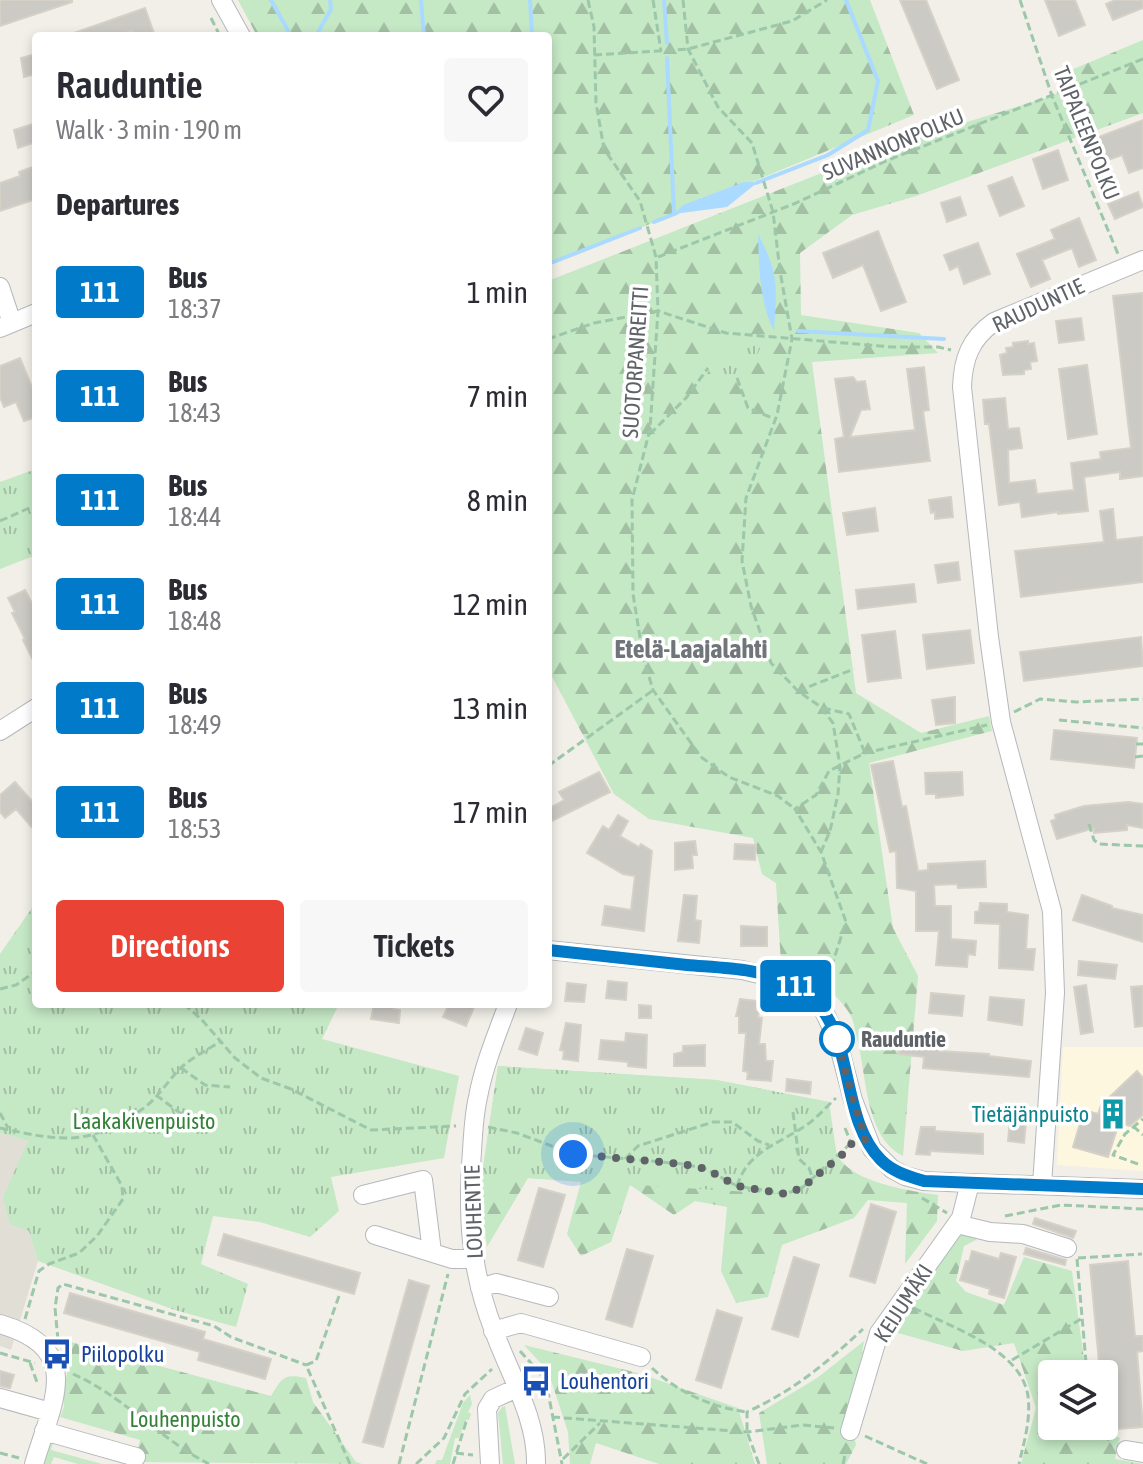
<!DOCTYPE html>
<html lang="en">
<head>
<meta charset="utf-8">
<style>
	:root { --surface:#fff; --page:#f7f7f7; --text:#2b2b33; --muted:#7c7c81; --accent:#ea4335 }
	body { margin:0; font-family:"Asap Condensed",sans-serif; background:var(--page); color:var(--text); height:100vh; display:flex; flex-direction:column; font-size:30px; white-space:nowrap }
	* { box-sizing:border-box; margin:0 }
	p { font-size:26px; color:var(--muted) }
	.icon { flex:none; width:44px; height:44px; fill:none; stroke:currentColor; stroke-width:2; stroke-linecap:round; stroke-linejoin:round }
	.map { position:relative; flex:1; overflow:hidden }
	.drawer { position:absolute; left:32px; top:32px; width:520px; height:976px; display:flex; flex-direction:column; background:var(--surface); border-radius:8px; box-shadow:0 4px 12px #0003 }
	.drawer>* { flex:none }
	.badge { padding:0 16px; border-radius:6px; font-size:28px; line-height:52px }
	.controls { position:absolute; left:1038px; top:1360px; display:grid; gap:16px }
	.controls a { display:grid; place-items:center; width:80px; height:80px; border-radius:8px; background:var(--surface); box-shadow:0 4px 12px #0003; font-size:40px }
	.you { position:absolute; width:40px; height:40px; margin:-20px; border:6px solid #fff; border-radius:50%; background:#1a73e8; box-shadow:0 0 0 12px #1a73e833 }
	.map>.badge { position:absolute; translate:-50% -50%; box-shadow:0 0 0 4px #fff }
	h2 { padding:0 24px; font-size:30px; line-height:72px }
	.round { display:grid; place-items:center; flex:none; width:84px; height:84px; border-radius:8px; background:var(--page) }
	.overview { display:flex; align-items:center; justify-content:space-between; height:136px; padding:0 24px }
	h1 { font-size:38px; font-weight:600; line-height:60px }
	.button { display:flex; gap:16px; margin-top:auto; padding:16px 24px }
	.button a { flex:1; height:92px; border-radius:8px; background:var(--accent); color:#fff; font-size:32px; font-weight:600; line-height:92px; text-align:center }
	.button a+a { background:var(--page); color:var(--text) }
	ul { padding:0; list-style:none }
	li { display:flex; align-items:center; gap:24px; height:104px; padding:0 24px }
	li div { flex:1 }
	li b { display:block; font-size:30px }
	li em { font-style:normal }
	li .badge { min-width:88px; font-weight:700; text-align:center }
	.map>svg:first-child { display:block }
</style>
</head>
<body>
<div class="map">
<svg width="1143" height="1464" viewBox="0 0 1143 1464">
	<defs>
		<pattern id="forest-firs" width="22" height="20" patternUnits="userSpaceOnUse" patternTransform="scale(2)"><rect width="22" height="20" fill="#c5e8c5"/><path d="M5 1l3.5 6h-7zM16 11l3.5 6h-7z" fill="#a3c0a4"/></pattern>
		<pattern id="park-tufts" width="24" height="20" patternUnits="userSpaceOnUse" patternTransform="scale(2)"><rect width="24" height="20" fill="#c5e8c5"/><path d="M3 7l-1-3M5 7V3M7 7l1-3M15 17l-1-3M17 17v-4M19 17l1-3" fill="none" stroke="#a3c0a4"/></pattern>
	</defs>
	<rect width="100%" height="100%" fill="#f1efe8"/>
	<!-- commercial -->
	<path fill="#fef7e0" d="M1063 1047H1143V1171L1057 1165Z"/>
	<!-- education -->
	<path fill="#e1ded6" d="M0 1133 28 1141 22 1159 29 1230 38 1261 11 1350 0 1346Z"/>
	<!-- green -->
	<path fill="#c5e8c5" d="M470 1395 472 1404 468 1412 471 1414 469 1420H465L459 1438H455L450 1464H435L437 1460H442L463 1403Z
		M505 1406 515 1464H503L498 1413 502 1407Z
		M50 1439 54 1440 51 1450 102 1464H78L54 1457 51 1464H43Z"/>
	<!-- forest -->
	<path fill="url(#forest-firs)" d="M238 0H870L914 115 548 266V36H257Z
		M1143 40V113L916 196 852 215 800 253 801 315 919 333 938 353 812 362 856 693 921 733 989 716 992 731 869 763 893 928 918 976 903 1156C865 1137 867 1076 857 1038 855 1031 854 1021 850 1014 834 988 808 975 781 964L776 883 762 874 753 838 649 819 614 794 548 669V281L898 143 1052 96 1063 89 1059 75Z
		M498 1066 716 1080 829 1102C831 1117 831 1137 836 1152 847 1182 910 1191 938 1195L937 1221 905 1264 907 1203 868 1200 854 1218 782 1245 768 1297 736 1303 721 1271 727 1207 695 1201 674 1215 630 1185 611 1242 581 1256 567 1234 581 1182 528 1178 487 1247 481 1204 482 1175Z
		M958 1232 974 1233 976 1240 964 1246 956 1281 966 1292 1004 1305 1024 1257 1072 1271 1086 1374H1052V1426H1093L1120 1438 1115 1459 1143 1464H1021L1036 1408 1014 1343 963 1351 887 1330Z
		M67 1341 271 1396C282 1378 283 1373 306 1378L313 1402 356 1462 362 1464 134 1462 140 1440 60 1417 64 1407 63 1388 72 1357Z
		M864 1341 851 1422 856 1445 846 1464H767L759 1413 817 1378Z
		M524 1345 638 1373 738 1408 755 1464H659L596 1443 590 1464H570L568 1432 548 1371Z"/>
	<!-- park -->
	<path fill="url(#park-tufts)" d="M737 334 766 336 747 376 715 384 708 368Z
		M36 469V555L0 569V482Z
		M36 902V1004H339L322 1039 459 1076 444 1158 331 1177 339 1211 310 1237 260 1222 213 1216 201 1264 248 1284 236 1327 175 1310 38 1261 29 1231 10 1224 3 1197 28 1141 0 1133V954Z
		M498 1066 716 1080 829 1102 843 1198 482 1175Z"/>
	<!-- water -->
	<path fill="#aadaff" d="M744 182H758L727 207 674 214 683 205Z
		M758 234C779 275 777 285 774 331 759 301 759 266 758 234Z"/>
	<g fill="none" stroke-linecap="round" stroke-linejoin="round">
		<!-- stream -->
		<path stroke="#aadaff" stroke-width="4" d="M271 0 291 36
			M421 0 424 36
			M530 0 532 36
			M664 0 667 43
			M316 36 331 9 330 0
			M667 58 674 214
			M756 183 828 155 868 130 878 81 846 0
			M654 222 677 213
			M548 264 640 228
			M798 331 944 339"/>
	</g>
	<!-- building -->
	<path fill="#cccac5" stroke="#d6d1c6" stroke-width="2" d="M0 0H72V2L0 26Z
		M900 0H926L959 80 937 89Z
		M1045 0H1075L1085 25 1059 36Z
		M1115 0H1143V8L1113 20 1106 4Z
		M145 8 155 36H134L132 31 116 36H72L71 34Z
		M36 54V74L24 77 21 58Z
		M1143 120V168L1129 173 1122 155 1097 164 1088 141Z
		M36 123V142L18 148 14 130Z
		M1058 150 1068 180 1043 189 1033 159Z
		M36 166V199L0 211V183L20 176 19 172Z
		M1012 177 1024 206 1000 216 988 186Z
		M1138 192 1143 207 1115 219 1108 204Z
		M960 197 966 215 947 222 941 203Z
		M1079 218 1096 260 1079 267 1072 248 1042 260 1050 279 1031 287 1017 254 1055 239 1051 230Z
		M878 231 906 302 881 311 863 265 833 278 823 253Z
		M978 243 990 274 964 284 958 266 950 270 944 255Z
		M1143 293V476L1120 479V472L1084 477 1088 511 1058 514V512L1022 517 1020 502 999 505 989 424H985L983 400 1005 398 1008 429 1019 428 1022 448 1008 450 1009 483 1035 480 1037 494 1074 490 1071 463 1101 459 1100 452 1131 448 1113 296Z
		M1081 318 1084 340 1059 343 1056 321Z
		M1028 341V344L1034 343 1037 361 1030 362 1031 369 1024 370V374L1003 375 1000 355 1007 353 1006 348 1013 347V343Z
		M20 358 36 397V417L24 421 16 402 4 407 0 397V366Z
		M1087 365 1097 434 1068 439 1059 369Z
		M924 367 929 410 923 411 930 461 839 472 835 439 844 437 835 379 853 377 857 382 865 381 870 409 861 410 850 437 915 430 907 369Z
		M951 497 953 517 935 519V512L931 513 929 500Z
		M875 508 878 531 847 535 843 513Z
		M1113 509 1116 540 1143 537V582L1021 597 1015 551 1104 542 1100 511Z
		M958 562 960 580 938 583 935 565Z
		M914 584 916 602 858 609 856 590Z
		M25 590 36 611V666L23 640 25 639 12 613 15 612 8 598Z
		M970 630 974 663 927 669 923 635Z
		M895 631 901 678 868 682 862 635Z
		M1141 637 1143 666 1024 681 1020 652Z
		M955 697V723L936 725 932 700Z
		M1054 730 1137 738 1134 768 1051 759Z
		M893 761 902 807 906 806 918 871 928 870V864L985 861 986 887 958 888 957 884 934 885 935 906H951V939L976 941 975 955 968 954 967 967 936 965 939 931H916V891L897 888 896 851 890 852 871 765Z
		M599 772 610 792 548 823V809L564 800 559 792Z
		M962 772 963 795 936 798V794H926L925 773Z
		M15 782 36 806V832L16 809 5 818 0 812V795Z
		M1128 802 1143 804V828L1127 825V830L1094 833V828L1057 839 1051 821 1056 819 1055 815 1084 806Z
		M618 815 628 821 620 836 639 847 641 844 652 851 644 931 602 925 605 906 631 910 635 876 623 874 587 853 603 826 609 830Z
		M695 841 697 855H692L693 868 675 870V843Z
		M735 844 756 845 755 860 734 859Z
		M684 895 697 896 695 920 701 921 699 943 678 941Z
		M1082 895 1112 906V908L1143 915V942L1073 920Z
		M980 903 1007 904V912L1028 915 1026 949H1035L1033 970 999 968 1000 924 975 923V912L979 911Z
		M741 926 767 927V946H741Z
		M1079 961 1117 965 1115 979 1078 975Z
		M608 981 627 983 626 1000 606 998Z
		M567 983 586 985 584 1002 565 1001Z
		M1086 985 1093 1032 1081 1034 1074 987Z
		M1143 986V1026L1135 1027 1131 987Z
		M931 993 964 996 962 1016 929 1013Z
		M990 997 1024 1000 1022 1025 988 1020Z
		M740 999 758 1001 756 1010 759 1011 758 1017 762 1018 759 1044H765L766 1061H773L771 1081 747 1079 748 1072 743 1071 746 1033H739V1016H736Z
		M374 1004H393V1009L400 1010 399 1023 371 1019Z
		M449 1004H466L474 1007 466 1026 443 1017Z
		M639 1005 651 1006V1018H639Z
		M566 1023 581 1025 578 1061 563 1059 564 1051 560 1050Z
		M526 1028 543 1033 537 1055 519 1049Z
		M626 1033 647 1035 646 1068 628 1066V1062L599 1059 601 1040 625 1042Z
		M900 1044 939 1047V1051L989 1054V1056L1031 1061 1029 1077 923 1068 924 1057 899 1054Z
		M705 1045V1066H674V1054L683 1052V1046Z
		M1137 1071 1143 1078V1115L1130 1126 1119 1123 1108 1157 1073 1147 1084 1110 1098 1114 1101 1105Z
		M787 1079 811 1082 810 1094 786 1091Z
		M1010 1121 1026 1122 1024 1143 1008 1141Z
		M921 1127H935V1131L983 1134V1154L930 1151V1155L916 1154Z
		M539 1188 565 1195 543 1267 518 1260Z
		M871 1204 896 1212 875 1283 850 1276Z
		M1035 1218 1076 1231 1073 1238 1033 1224Z
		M224 1234 360 1273 354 1294 218 1255Z
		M1026 1248 1066 1260 1065 1265 1024 1254Z
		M627 1249 653 1256 632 1327 606 1319Z
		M972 1251 999 1259 1001 1253 1016 1257 1004 1298 989 1294 990 1289 960 1280 966 1261 969 1262Z
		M794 1257 819 1265 798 1337 772 1329Z
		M1128 1261 1135 1336H1143V1351L1137 1352 1143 1427 1105 1430 1104 1374H1100L1090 1265Z
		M409 1280 429 1286 383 1447 363 1442Z
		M70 1293 205 1332 203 1339 271 1359 265 1379 198 1360 200 1352 64 1313Z
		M717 1310 742 1318 721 1388 696 1380Z
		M0 1371 14 1375 10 1388 0 1386Z"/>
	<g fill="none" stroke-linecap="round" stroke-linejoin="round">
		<!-- minor casing -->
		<g stroke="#b5b8bc" stroke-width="20">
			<path id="minor" d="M221 0 241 36
				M0 287 12 323
				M0 328 36 313
				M0 731 36 708
				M548 950 742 970 780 979 795 985 823 1009 829 1022 837 1039 853 1100 872 1149 892 1169 905 1176 924 1181 970 1183 1143 1189
				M508 1004C497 1034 484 1065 478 1097 474 1114 473 1133 472 1151 467 1217 470 1269 494 1331 509 1373 537 1418 536 1464
				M1042 1185 1055 993 1052 911 1001 722 989 637 962 387C963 359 970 339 994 322L1143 260
				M363 1195 423 1180 432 1252
				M957 1224 990 1232 1023 1234 1067 1248
				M375 1235 452 1259H472
				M480 1288 496 1283 549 1297
				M0 1324C85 1349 53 1400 34 1464
				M493 1331 521 1323 641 1357
				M0 1398 50 1412
				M44 1431 136 1457
				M850 1431 879 1333 961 1218 970 1183
				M1126 1450 1143 1453
				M490 1464 487 1409 493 1399 517 1388"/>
		</g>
		<!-- path -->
		<path stroke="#9cc7a9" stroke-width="3" stroke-dasharray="8 4" stroke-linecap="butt" d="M588 0 594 27 596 103 604 149 640 201 656 257 658 311 650 429 632 500 633 594 643 656 653 690 701 757 729 777 778 796 795 809
			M653 0 661 51
			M683 0 688 49 718 107 752 143 773 212 780 271 792 339 777 415 746 498 742 561 751 606 771 663 798 691 821 707 833 723 840 766 838 794 830 831 821 852
			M1020 0 1052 96 1118 254
			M211 18 220 36
			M594 55 688 49 792 21 827 0
			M658 257 796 203 886 161 1143 59
			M548 339 594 323 658 311 726 333 892 347H938L951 350
			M737 378 748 408 775 419
			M650 434 686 398 708 368
			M0 521 36 505
			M798 691 854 669
			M823 708 849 714 865 753
			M1014 712 1040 699 1076 702 1143 699
			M1059 720 1143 728
			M1136 744H1143
			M1135 757 1143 756
			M548 766 652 691
			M1089 824 1094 840 1099 844 1143 846
			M819 987 828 977 846 922 821 852 795 809 816 795 829 771 865 753 987 725
			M0 989 16 985 36 971
			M184 1004 202 1020 235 1058 261 1078 291 1089 371 1130 456 1126
			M181 1068 205 1085 230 1087
			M156 1095 180 1113 210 1127
			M793 1112 799 1159 809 1168 813 1179
			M0 1113 8 1128
			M1133 1126 1143 1135
			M488 1127 517 1133 573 1154 683 1164 706 1169 737 1186 786 1194 803 1187 851 1143
			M0 1128C61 1141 88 1147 141 1110 158 1099 169 1078 184 1065 195 1056 209 1049 221 1041
			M845 1128 851 1143
			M625 1159 638 1146 713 1122H732L758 1141 769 1145
			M1138 1164 1113 1155 1125 1134 1143 1119
			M737 1186C748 1150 780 1144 808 1124 818 1117 827 1106 836 1098
			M922 1198 947 1213
			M1005 1216 1061 1205 1143 1209
			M1078 1258 1142 1254
			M1077 1259 1087 1374
			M339 1296 316 1361 306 1365 350 1464
			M914 1308C952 1328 1021 1349 1028 1396 1031 1419 1024 1442 1019 1464
			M25 1319 39 1271 49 1264 79 1253 97 1236 123 1199 122 1186 93 1135
			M58 1340 55 1308 58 1288 63 1284 214 1326 231 1337 306 1365
			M520 1351 540 1373 547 1387 562 1464
			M0 1353 35 1363
			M1012 1360 1081 1319
			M30 1363 38 1385
			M652 1368C679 1393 711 1407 747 1412
			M73 1374C123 1396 160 1439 209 1464
			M552 1417 747 1432 802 1425 834 1428
			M1095 1426 1112 1443
			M865 1436 927 1464
			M0 1453 19 1458
			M456 1453 473 1455
			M563 1459 600 1423
			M399 1464 448 1274
			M416 1464 444 1438 465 1394 492 1369
			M453 1464 466 1422H470
			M759 1464 747 1432V1412C796 1389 824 1365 863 1329
			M843 1464 847 1446"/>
		<!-- minor -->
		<use href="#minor" stroke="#fff" stroke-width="18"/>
	</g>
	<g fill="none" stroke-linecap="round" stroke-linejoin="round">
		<!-- line casing -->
		<g stroke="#fff" stroke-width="18">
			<path id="line" d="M548 950C594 955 641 960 687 965 722 968 762 968 794 985 860 1019 835 1114 881 1160 893 1172 908 1176 924 1181L1143 1189"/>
		</g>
		<!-- line -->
		<use href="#line" stroke="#007ac9" stroke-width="12"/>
		<!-- walk -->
		<path stroke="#5f6368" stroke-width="8" stroke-dasharray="0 14.4" d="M573 1154 683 1164 706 1169 737 1186 786 1194 803 1187 843 1154 851 1144 866 1139 853 1100 837 1039"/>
	</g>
	<!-- icons -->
	<defs>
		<g id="building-bare" transform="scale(2.4)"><path d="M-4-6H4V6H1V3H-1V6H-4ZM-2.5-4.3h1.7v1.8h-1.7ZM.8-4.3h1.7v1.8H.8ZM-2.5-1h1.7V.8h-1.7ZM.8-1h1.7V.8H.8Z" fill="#0f9aa8" stroke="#fff" stroke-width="2.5" paint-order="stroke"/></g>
		<g id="bus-bare" transform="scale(2.4)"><path d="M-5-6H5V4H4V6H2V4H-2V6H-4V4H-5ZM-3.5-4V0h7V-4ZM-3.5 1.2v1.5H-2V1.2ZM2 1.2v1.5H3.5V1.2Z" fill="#1a4fb4" stroke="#fff" stroke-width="2.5" paint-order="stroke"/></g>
	</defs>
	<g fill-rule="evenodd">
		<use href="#building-bare" x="1113" y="1114"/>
		<use href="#bus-bare" x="57" y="1354"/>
		<use href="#bus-bare" x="536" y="1381"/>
	</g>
	<!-- markers -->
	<circle fill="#fff" stroke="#007ac9" stroke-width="4" cx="837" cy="1039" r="16"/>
	<g text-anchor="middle" stroke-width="7" stroke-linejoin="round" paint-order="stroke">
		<!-- street labels -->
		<g font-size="22" fill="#5f6368" stroke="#fff">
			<text transform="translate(1087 133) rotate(68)" y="8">TAIPALEENPOLKU</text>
			<text transform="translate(893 144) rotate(-23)" y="8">SUVANNONPOLKU</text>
			<text transform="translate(1038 305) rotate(-25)" y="8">RAUDUNTIE</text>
			<text transform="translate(635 362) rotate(-86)" y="8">SUOTORPANREITTI</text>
			<text transform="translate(473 1212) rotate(-92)" y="8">LOUHENTIE</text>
			<text transform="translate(903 1303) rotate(-57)" y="8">KEIJUMÄKI</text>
		</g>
		<!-- stop labels -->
		<g font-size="22" font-weight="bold" fill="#5f6368" stroke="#fff" text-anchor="start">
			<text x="861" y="1047">Rauduntie</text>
		</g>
		<!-- culture labels -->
		<g font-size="22" fill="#0d838f" stroke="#fff" text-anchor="end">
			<text x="1089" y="1122">Tietäjänpuisto</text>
		</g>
		<!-- park labels -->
		<g font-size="22" fill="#348238" stroke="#fff">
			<text x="144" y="1129">Laakakivenpuisto</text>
			<text x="185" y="1427">Louhenpuisto</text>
		</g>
		<!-- transit labels -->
		<g font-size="22" fill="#164399" stroke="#fff" text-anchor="start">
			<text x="81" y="1362">Piilopolku</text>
			<text x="560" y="1389">Louhentori</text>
		</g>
		<!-- quarter labels -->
		<g font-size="26" font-weight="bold" fill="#70757a" stroke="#fff">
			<text x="691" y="658">Etelä-Laajalahti</text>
		</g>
	</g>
</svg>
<div class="controls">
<a><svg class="icon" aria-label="layers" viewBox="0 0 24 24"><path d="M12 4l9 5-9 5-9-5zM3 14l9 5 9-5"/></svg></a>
</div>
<div class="you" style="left:573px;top:1154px"></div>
<b class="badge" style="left:796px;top:986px;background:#007ac9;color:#fff">111</b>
<section class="drawer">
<div class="overview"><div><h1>Rauduntie</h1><p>Walk · 3 min · 190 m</p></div><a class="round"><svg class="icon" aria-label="heart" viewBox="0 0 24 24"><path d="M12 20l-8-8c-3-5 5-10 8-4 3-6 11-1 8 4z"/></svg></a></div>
<h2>Departures</h2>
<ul>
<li><span class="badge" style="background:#007ac9;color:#fff">111</span><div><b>Bus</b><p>18:37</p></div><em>1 min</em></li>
<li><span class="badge" style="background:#007ac9;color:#fff">111</span><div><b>Bus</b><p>18:43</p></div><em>7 min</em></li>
<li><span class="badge" style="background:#007ac9;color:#fff">111</span><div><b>Bus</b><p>18:44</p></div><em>8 min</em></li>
<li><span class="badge" style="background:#007ac9;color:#fff">111</span><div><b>Bus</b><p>18:48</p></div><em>12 min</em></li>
<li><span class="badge" style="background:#007ac9;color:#fff">111</span><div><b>Bus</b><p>18:49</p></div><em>13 min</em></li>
<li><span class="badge" style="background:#007ac9;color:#fff">111</span><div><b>Bus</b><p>18:53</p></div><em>17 min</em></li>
</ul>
<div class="button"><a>Directions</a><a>Tickets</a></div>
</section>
</div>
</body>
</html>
